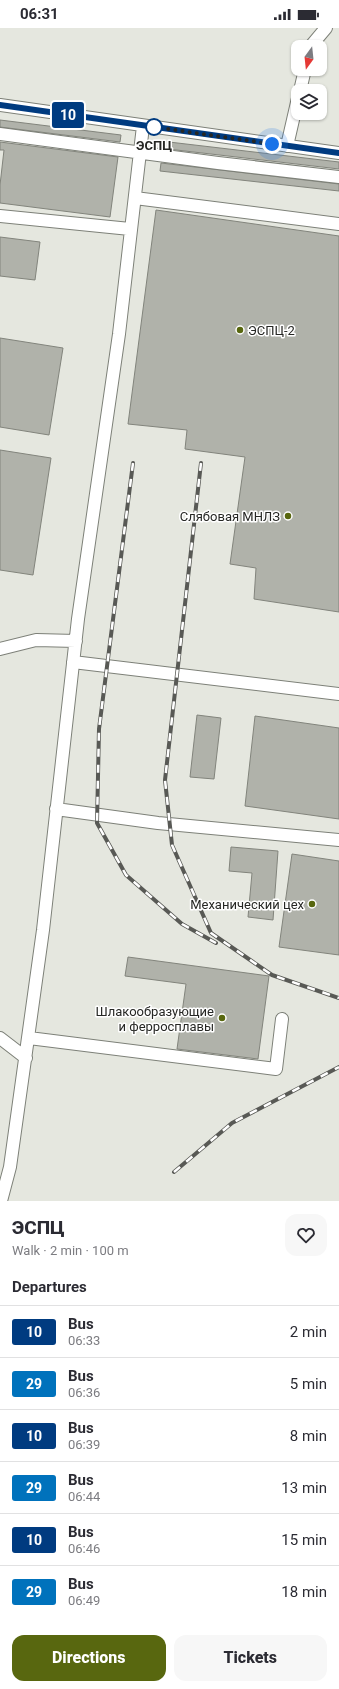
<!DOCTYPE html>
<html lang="en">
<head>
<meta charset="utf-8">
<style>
	:root { --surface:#fff; --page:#f7f7f7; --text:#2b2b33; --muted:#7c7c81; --line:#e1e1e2; --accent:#58670f }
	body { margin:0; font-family:Roboto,sans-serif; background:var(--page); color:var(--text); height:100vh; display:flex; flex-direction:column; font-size:15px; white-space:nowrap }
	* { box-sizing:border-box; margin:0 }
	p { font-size:13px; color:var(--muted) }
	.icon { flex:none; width:22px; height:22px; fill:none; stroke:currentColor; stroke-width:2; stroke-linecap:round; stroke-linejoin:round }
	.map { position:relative; height:1173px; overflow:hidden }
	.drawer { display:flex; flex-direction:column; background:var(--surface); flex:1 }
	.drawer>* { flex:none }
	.badge { padding:0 8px; border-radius:3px; font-size:14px; line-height:26px }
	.needle { width:26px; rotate:195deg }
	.buttons { position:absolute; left:291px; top:12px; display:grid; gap:8px }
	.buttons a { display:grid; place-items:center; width:36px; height:36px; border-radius:8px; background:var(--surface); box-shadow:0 1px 3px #0004; font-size:20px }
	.you { position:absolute; width:20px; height:20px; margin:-10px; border:3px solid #fff; border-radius:50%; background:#1a73e8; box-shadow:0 0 0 6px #1a73e833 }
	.map>.badge { position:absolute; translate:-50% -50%; box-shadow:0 0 0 2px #fff }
	h2 { padding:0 12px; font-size:15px; line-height:36px }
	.round { display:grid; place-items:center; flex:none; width:42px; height:42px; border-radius:12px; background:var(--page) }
	.headline { display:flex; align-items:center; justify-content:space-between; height:68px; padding:0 12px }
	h1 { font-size:19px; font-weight:800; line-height:30px }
	.action { display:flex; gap:8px; margin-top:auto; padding:8px 12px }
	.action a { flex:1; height:46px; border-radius:12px; background:var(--accent); color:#fff; font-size:16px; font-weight:800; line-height:46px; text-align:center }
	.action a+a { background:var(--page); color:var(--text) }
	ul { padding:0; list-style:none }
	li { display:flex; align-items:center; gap:12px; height:52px; padding:0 12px; border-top:1px solid var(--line) }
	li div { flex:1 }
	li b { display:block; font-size:15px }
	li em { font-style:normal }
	li .badge { min-width:44px; font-weight:700; text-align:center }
	.status { display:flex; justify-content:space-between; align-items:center; height:28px; padding:0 20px; background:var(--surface); direction:ltr }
	.status svg { height:11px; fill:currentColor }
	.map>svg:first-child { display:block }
</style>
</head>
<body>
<div class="status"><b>06:31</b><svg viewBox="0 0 49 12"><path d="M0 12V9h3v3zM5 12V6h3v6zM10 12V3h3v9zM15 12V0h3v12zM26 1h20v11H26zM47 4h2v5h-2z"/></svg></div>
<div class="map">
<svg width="339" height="1173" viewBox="0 0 339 1173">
	<rect width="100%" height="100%" fill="#e5e7df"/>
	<!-- building -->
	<path fill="#b0b2aa" stroke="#82847c" d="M0 92 121 107 120 114 0 99Z
		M0 114 118 129 110 189 0 175V157L4 122H0Z
		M169 114 339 134V141L168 121Z
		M161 135 339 156V163L160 143Z
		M156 182 339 208V584L254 571 256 540 230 536 245 429 185 421 187 402 128 396Z
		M0 209 40 214 35 252 0 248Z
		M0 310 63 320 49 407 0 399Z
		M0 422 51 430 33 547 0 542Z
		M197 687 221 690 214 751 190 749Z
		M255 688 339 700V791L245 778Z
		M231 819 278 823 273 892 248 889 252 845 229 843Z
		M292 826 339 833V927L279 919Z
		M128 929 269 948 258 1031 177 1021 186 956 125 948Z"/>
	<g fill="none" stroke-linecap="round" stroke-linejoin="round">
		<!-- minor casing -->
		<g stroke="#7d8078" stroke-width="14">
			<path id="minor" d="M310 19 326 0
				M300 63 305 41
				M0 77 339 125
				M0 106 218 135 339 149
				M287 118 298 70
				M135 170 339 196
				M0 188 130 201
				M0 621 36 612 76 613
				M73 634 339 666
				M56 781 158 795 339 812
				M0 1010 26 1030
				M29 1010 276 1041 282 991
				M1 1173 10 1139 43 902 78 591 119 306 143 98"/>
		</g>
		<!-- minor -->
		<use href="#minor" stroke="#fff" stroke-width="12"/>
		<!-- rail casing -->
		<g stroke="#585955" stroke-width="4">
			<path id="rail" d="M133 435 99 701 97 795 126 847 182 896 216 915
				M201 435 165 752 172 817 211 905 272 947 339 970
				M174 1144 232 1095 339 1039"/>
		</g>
		<!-- rail -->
		<use href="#rail" stroke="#fff" stroke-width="2.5" stroke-dasharray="8" stroke-linecap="butt"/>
	</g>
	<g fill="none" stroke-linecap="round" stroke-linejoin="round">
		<!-- line casing -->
		<g stroke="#fff" stroke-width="9">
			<path id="line" d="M0 77 339 125"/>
		</g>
		<!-- line -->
		<use href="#line" stroke="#003b80" stroke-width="6"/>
		<!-- walk -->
		<path stroke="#262724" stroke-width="4" stroke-dasharray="0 7.2" d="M154 99 272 116"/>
	</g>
	<!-- markers -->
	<circle fill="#fff" stroke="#003b80" stroke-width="2" cx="154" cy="99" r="8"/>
	<g fill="#58670f" stroke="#fff" stroke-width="1.5">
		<circle cx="240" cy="302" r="4"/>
		<circle cx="288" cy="488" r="4"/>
		<circle cx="312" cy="876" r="4"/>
		<circle cx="222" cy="990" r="4"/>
	</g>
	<g text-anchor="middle" stroke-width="3" stroke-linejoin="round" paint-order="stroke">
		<!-- stop labels -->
		<g font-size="13" font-weight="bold" fill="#262724" stroke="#fff">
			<text x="154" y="122">ЭСПЦ</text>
		</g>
		<!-- poi labels -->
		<g font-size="13" fill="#262724" stroke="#fff" text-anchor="end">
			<text x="248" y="307" text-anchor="start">ЭСПЦ-2</text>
			<text x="280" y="493">Слябовая МНЛЗ</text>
			<text x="304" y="881">Механический цех</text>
			<text x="214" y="988">Шлакообразующие<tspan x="214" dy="15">и ферросплавы</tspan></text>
		</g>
	</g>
</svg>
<div class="buttons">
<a><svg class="needle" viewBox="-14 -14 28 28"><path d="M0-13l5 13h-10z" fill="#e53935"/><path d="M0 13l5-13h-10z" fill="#7c7c81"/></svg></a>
<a><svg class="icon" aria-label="layers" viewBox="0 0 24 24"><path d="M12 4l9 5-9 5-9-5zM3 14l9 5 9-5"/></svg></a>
</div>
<div class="you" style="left:272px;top:116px"></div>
<b class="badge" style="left:68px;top:87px;background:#003b80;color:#fff">10</b>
</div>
<section class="drawer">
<div class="headline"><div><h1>ЭСПЦ</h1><p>Walk · 2 min · 100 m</p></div><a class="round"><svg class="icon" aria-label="heart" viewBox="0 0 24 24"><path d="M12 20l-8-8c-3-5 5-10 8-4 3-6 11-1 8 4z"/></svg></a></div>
<h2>Departures</h2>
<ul>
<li><span class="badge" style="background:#003b80;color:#fff">10</span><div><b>Bus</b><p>06:33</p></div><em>2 min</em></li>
<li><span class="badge" style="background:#0072bc;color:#fff">29</span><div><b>Bus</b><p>06:36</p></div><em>5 min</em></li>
<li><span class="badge" style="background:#003b80;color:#fff">10</span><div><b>Bus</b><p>06:39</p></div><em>8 min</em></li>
<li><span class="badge" style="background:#0072bc;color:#fff">29</span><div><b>Bus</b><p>06:44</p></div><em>13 min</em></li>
<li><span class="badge" style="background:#003b80;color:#fff">10</span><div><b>Bus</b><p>06:46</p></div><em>15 min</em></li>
<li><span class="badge" style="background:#0072bc;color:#fff">29</span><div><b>Bus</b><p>06:49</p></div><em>18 min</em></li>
</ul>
<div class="action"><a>Directions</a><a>Tickets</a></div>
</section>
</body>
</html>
